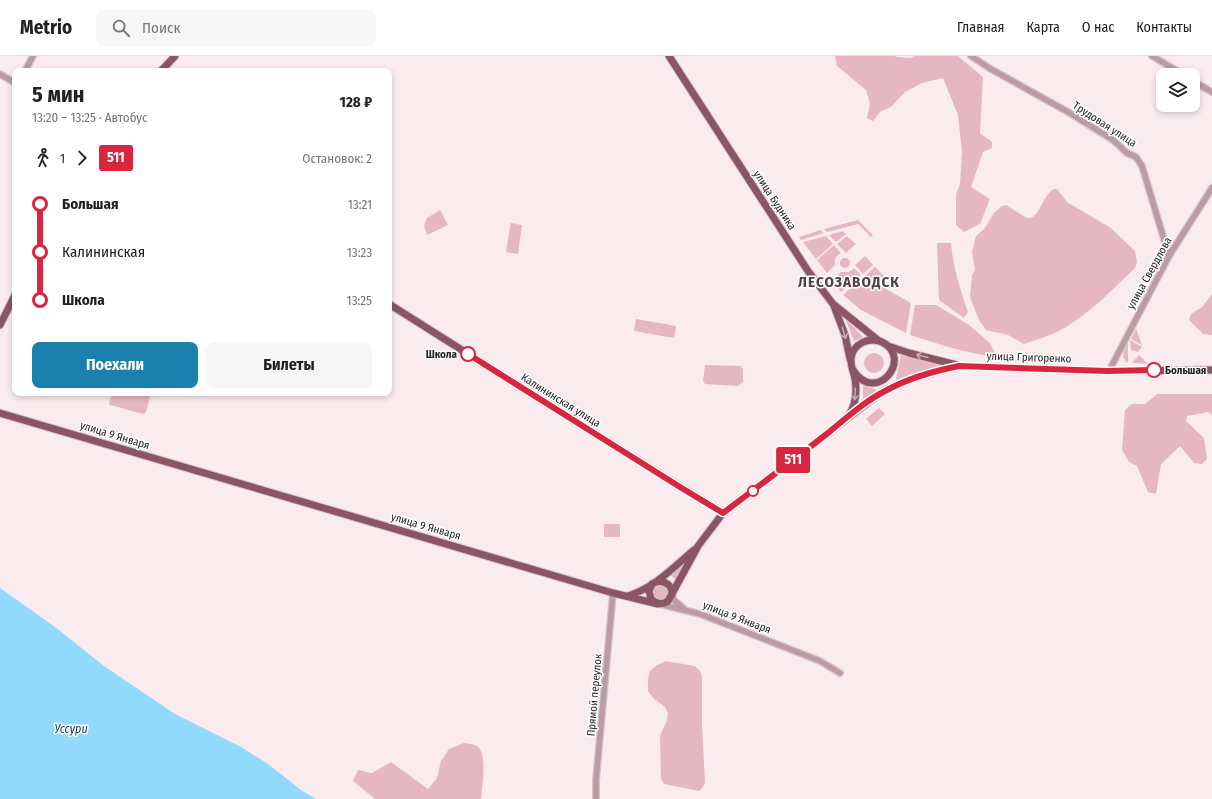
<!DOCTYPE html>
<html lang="ru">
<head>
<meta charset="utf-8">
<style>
	:root { --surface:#fff; --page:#f6f6f6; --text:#202124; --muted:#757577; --line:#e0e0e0; --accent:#1981ab }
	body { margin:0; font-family:"Fira Sans Condensed",sans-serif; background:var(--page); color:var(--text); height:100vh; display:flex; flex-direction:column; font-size:15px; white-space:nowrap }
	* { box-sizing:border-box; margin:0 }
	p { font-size:13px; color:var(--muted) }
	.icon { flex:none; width:22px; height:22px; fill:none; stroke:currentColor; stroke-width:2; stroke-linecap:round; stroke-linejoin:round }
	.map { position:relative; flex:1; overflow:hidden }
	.details { position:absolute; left:12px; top:12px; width:380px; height:328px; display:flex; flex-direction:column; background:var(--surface); border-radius:8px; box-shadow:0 2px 6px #0003 }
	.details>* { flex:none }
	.badge { padding:0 8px; border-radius:3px; font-size:14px; line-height:26px }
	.controls { position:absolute; left:1156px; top:12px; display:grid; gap:8px }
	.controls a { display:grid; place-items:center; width:44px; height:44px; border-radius:8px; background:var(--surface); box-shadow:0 2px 6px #0003; font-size:20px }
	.map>.badge { position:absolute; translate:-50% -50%; box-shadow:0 0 0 2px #fff }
	.legs { display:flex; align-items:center; gap:6px; height:44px; padding:0 20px; font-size:13px }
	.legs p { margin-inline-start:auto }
	.head { display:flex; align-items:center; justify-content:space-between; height:68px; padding:0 20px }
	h1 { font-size:22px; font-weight:700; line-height:30px }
	.cta { display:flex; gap:8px; margin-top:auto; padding:8px 20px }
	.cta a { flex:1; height:46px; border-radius:8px; background:var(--accent); color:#fff; font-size:16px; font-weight:700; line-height:46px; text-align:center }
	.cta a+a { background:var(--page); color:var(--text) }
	ul { padding:0 20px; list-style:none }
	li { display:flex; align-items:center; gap:14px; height:48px; font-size:15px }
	li i { display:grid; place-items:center; width:6px; height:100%; margin:0 5px; background:currentColor }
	li i::after { content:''; width:10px; height:10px; margin:-5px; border:3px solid; border-radius:50%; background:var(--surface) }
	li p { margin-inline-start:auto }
	li:first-child i { background:linear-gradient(#0000 50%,currentColor 0) }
	li:last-child i { background:linear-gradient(currentColor 50%,#0000 0) }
	header { display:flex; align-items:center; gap:24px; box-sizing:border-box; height:56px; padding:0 20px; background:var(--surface); border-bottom:1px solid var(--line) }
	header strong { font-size:19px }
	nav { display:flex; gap:22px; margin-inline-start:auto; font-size:14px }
	.search { width:280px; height:36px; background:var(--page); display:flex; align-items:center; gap:10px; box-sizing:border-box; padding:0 14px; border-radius:8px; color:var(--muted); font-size:15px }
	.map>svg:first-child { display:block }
</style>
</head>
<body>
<header>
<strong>Metrio</strong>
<div class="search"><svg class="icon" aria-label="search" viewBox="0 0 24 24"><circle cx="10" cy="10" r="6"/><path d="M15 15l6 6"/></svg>Поиск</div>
<nav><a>Главная</a><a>Карта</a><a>О нас</a><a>Контакты</a></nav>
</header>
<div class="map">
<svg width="1212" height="743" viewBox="0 0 1212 743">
	<rect width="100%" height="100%" fill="#faebef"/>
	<!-- green -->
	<path fill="#e5b7c3" d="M835 0H895L896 1 911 2 914 0H958L983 21 980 77 992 86V92L983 96 971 131 990 143 980 168 964 176 956 169V138L960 128 962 96 958 59 943 22 922 27 905 36 891 51 881 55 873 65 867 62 870 48 866 34 837 10Z
		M1054 133H1057L1067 146 1111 172 1135 195 1137 206 1135 212C1111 235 1088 259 1059 275 1048 280 1036 284 1024 288L1008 279 986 274 979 264 970 241 972 219 975 214 972 196 976 180 984 173 994 157 1002 150 1006 149 1027 162H1031C1042 156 1043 139 1054 133Z
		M440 154 448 169 427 179 424 170 427 162Z
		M858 164 873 179 871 181 858 168 827 176 824 173Z
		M511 167 522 169 518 198 506 196 510 170Z
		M821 174 824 177 801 184 799 181Z
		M843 175 846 178 836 186 829 179Z
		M826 180 833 188 816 203 803 186Z
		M847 180 856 188 846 197 837 188Z
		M937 187H951C953 211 960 233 968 256L964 262 939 244Z
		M834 189 841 197C836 200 834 203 835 209L827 217 817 204Z
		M865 200 873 209 863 218 855 209Z
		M840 207a5 5 0 1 1 10 0a5 5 0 1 1-10 0Z
		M875 211 884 220 886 233 911 247 906 277 861 254 843 239Z
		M854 212 861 219 841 236 832 224 841 216H849Z
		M1212 238V279L1203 278 1189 264 1191 258 1202 251Z
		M915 249H936L969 269 990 287 997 301C967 298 939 288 910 279Z
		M845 262 863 281 854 285Z
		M636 263 676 270 674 282 634 275Z
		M1136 273 1142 289 1131 283Z
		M1130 284 1142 291 1138 296 1131 294Z
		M1128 287V307L1126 306 1123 301 1124 293Z
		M864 307a10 10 0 1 1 20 0a10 10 0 1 1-20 0Z
		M901 299 948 311 896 324Z
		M1139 299 1148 308 1132 307Z
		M705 309 741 310 743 313V326L738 330 705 328 703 325Z
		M863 329 879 335 863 347Z
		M112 337 148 338 150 341 146 356 143 358 110 349 109 347Z
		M1157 338H1212V359L1208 356 1187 360 1186 365 1204 382 1207 403 1202 408 1194 407 1180 390 1161 408 1156 438 1148 436 1137 410 1129 406 1122 394 1125 354 1132 348H1145Z
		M879 352 885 358 872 370 866 363Z
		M604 468H620V481H604Z
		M689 504 676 524 670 519Z
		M652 536a8 8 0 1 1 16 0a8 8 0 1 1-16 0Z
		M666 605 695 610 700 615 702 621V667L705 727 702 732 699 735 664 728 661 723 660 680 667 664 668 657 665 651 652 641 648 635V622L650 615 657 609Z
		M464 687C468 687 473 688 477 690 488 697 482 731 481 743H375L353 725 358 714 372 717 391 706 428 733 437 722 441 705 449 693Z"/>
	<!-- water -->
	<path fill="#91dafe" d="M0 532 55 571 104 610 175 658 241 691 268 708 301 734 316 743H0Z"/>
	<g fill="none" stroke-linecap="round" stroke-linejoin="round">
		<!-- minor casing -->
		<g stroke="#d4c7ca" stroke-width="8">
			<path id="minor" d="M971 0 989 12 1068 56 1113 84 1127 97 1136 101 1142 110 1169 200
				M1152 0 1184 19
				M25 15 33 0
				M0 18 15 27
				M1193 25 1212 36
				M1109 315 1169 200 1212 132
				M672 538 674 544 683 552
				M660 548 700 558 820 605 840 617
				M596 743V724L613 537"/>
		</g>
		<!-- major casing -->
		<g stroke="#d4c7ca" stroke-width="9">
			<path id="major" d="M669 0 808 215 833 248 879 285
				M161 15 175 0
				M389 248 541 344 723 457
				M834 250 845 279 850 303
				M0 269 15 239
				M888 290 909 297 957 309
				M0 357 613 537 658 548
				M849 359C856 348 857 335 855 323 854 316 850 309 851 302 853 288 869 280 882 286 914 302 876 350 853 314
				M656 526C665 524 672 529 672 538
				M652 528 649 535 651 543C656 548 662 549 668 545L698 490 723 457 882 336 902 326 942 314 959 310 1109 315 1212 314
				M628 540C654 532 674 511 694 494"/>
		</g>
		<!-- minor -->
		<use href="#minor" stroke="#bb9ba4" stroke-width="5.5"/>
		<!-- major -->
		<use href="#major" stroke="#8b5566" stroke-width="7"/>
	</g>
	<!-- one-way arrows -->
	<defs><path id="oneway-shaft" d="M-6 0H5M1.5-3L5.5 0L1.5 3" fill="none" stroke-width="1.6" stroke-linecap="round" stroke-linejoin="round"/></defs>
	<g stroke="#c5aab2">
		<use href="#oneway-shaft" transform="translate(844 277) rotate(73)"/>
		<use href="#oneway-shaft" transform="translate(922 300) rotate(-166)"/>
		<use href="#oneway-shaft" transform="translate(855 338) rotate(93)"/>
	</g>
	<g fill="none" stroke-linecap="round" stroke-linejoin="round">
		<!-- line-1 casing -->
		<g stroke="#fff" stroke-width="9">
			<path id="line-1" d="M468 298 680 431 723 457C758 431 793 404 828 377 846 362 865 345 887 334 909 322 934 315 959 310L1108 315 1154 314"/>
		</g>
		<!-- line-1 -->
		<use href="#line-1" stroke="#d7263d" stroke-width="6"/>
	</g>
	<!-- markers -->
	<g fill="#fff" stroke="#d7263d" stroke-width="2">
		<circle cx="468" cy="298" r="7"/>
		<circle cx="1154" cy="314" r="7"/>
		<circle cx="753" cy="435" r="5"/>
	</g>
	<g text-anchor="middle" stroke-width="3" stroke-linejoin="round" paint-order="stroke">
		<!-- street labels -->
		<g font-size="11" fill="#282324" stroke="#fff">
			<text transform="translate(1105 68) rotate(33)" y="4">Трудовая улица</text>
			<text transform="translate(775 144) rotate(57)" y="4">улица Будника</text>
			<text transform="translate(1149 217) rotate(-61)" y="4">улица Свердлова</text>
			<text transform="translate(1029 301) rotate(2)" y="4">улица Григоренко</text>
			<text transform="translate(561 344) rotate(32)" y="4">Калининская улица</text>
			<text transform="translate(115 379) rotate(17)" y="4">улица 9 Января</text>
			<text transform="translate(426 470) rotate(16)" y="4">улица 9 Января</text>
			<text transform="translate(737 561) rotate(21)" y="4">улица 9 Января</text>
			<text transform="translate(594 639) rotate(-85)" y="4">Прямой переулок</text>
		</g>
		<!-- stop labels -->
		<g font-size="11" font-weight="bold" fill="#282324" stroke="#fff" text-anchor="end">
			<text x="457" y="302">Школа</text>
			<text x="1165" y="318" text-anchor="start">Большая</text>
		</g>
		<!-- water labels -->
		<g font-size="12" font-style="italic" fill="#113242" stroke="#fff">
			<text x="71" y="677">Уссури</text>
		</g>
		<!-- district labels -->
		<g font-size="15" font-weight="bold" letter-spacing="1" fill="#4f4347" stroke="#fff">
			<text x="849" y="231">ЛЕСОЗАВОДСК</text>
		</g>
	</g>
</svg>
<div class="controls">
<a><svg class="icon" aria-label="layers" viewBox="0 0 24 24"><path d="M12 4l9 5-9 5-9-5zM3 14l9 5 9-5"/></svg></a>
</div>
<b class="badge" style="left:793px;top:404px;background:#d7263d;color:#fff">511</b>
<section class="details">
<div class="head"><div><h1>5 мин</h1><p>13:20 – 13:25 · Автобус</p></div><b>128 ₽</b></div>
<div class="legs"><svg class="icon" aria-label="walk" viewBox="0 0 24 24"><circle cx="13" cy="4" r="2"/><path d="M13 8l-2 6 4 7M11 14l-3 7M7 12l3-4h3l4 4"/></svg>1<svg class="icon" aria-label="forward" viewBox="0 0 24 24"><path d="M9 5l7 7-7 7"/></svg><b class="badge" style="background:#d7263d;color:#fff">511</b><p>Остановок: 2</p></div>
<ul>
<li><i style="color:#d7263d"></i><b>Большая</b><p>13:21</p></li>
<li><i style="color:#d7263d"></i><span>Калининская</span><p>13:23</p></li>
<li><i style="color:#d7263d"></i><b>Школа</b><p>13:25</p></li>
</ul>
<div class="cta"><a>Поехали</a><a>Билеты</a></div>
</section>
</div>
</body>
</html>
